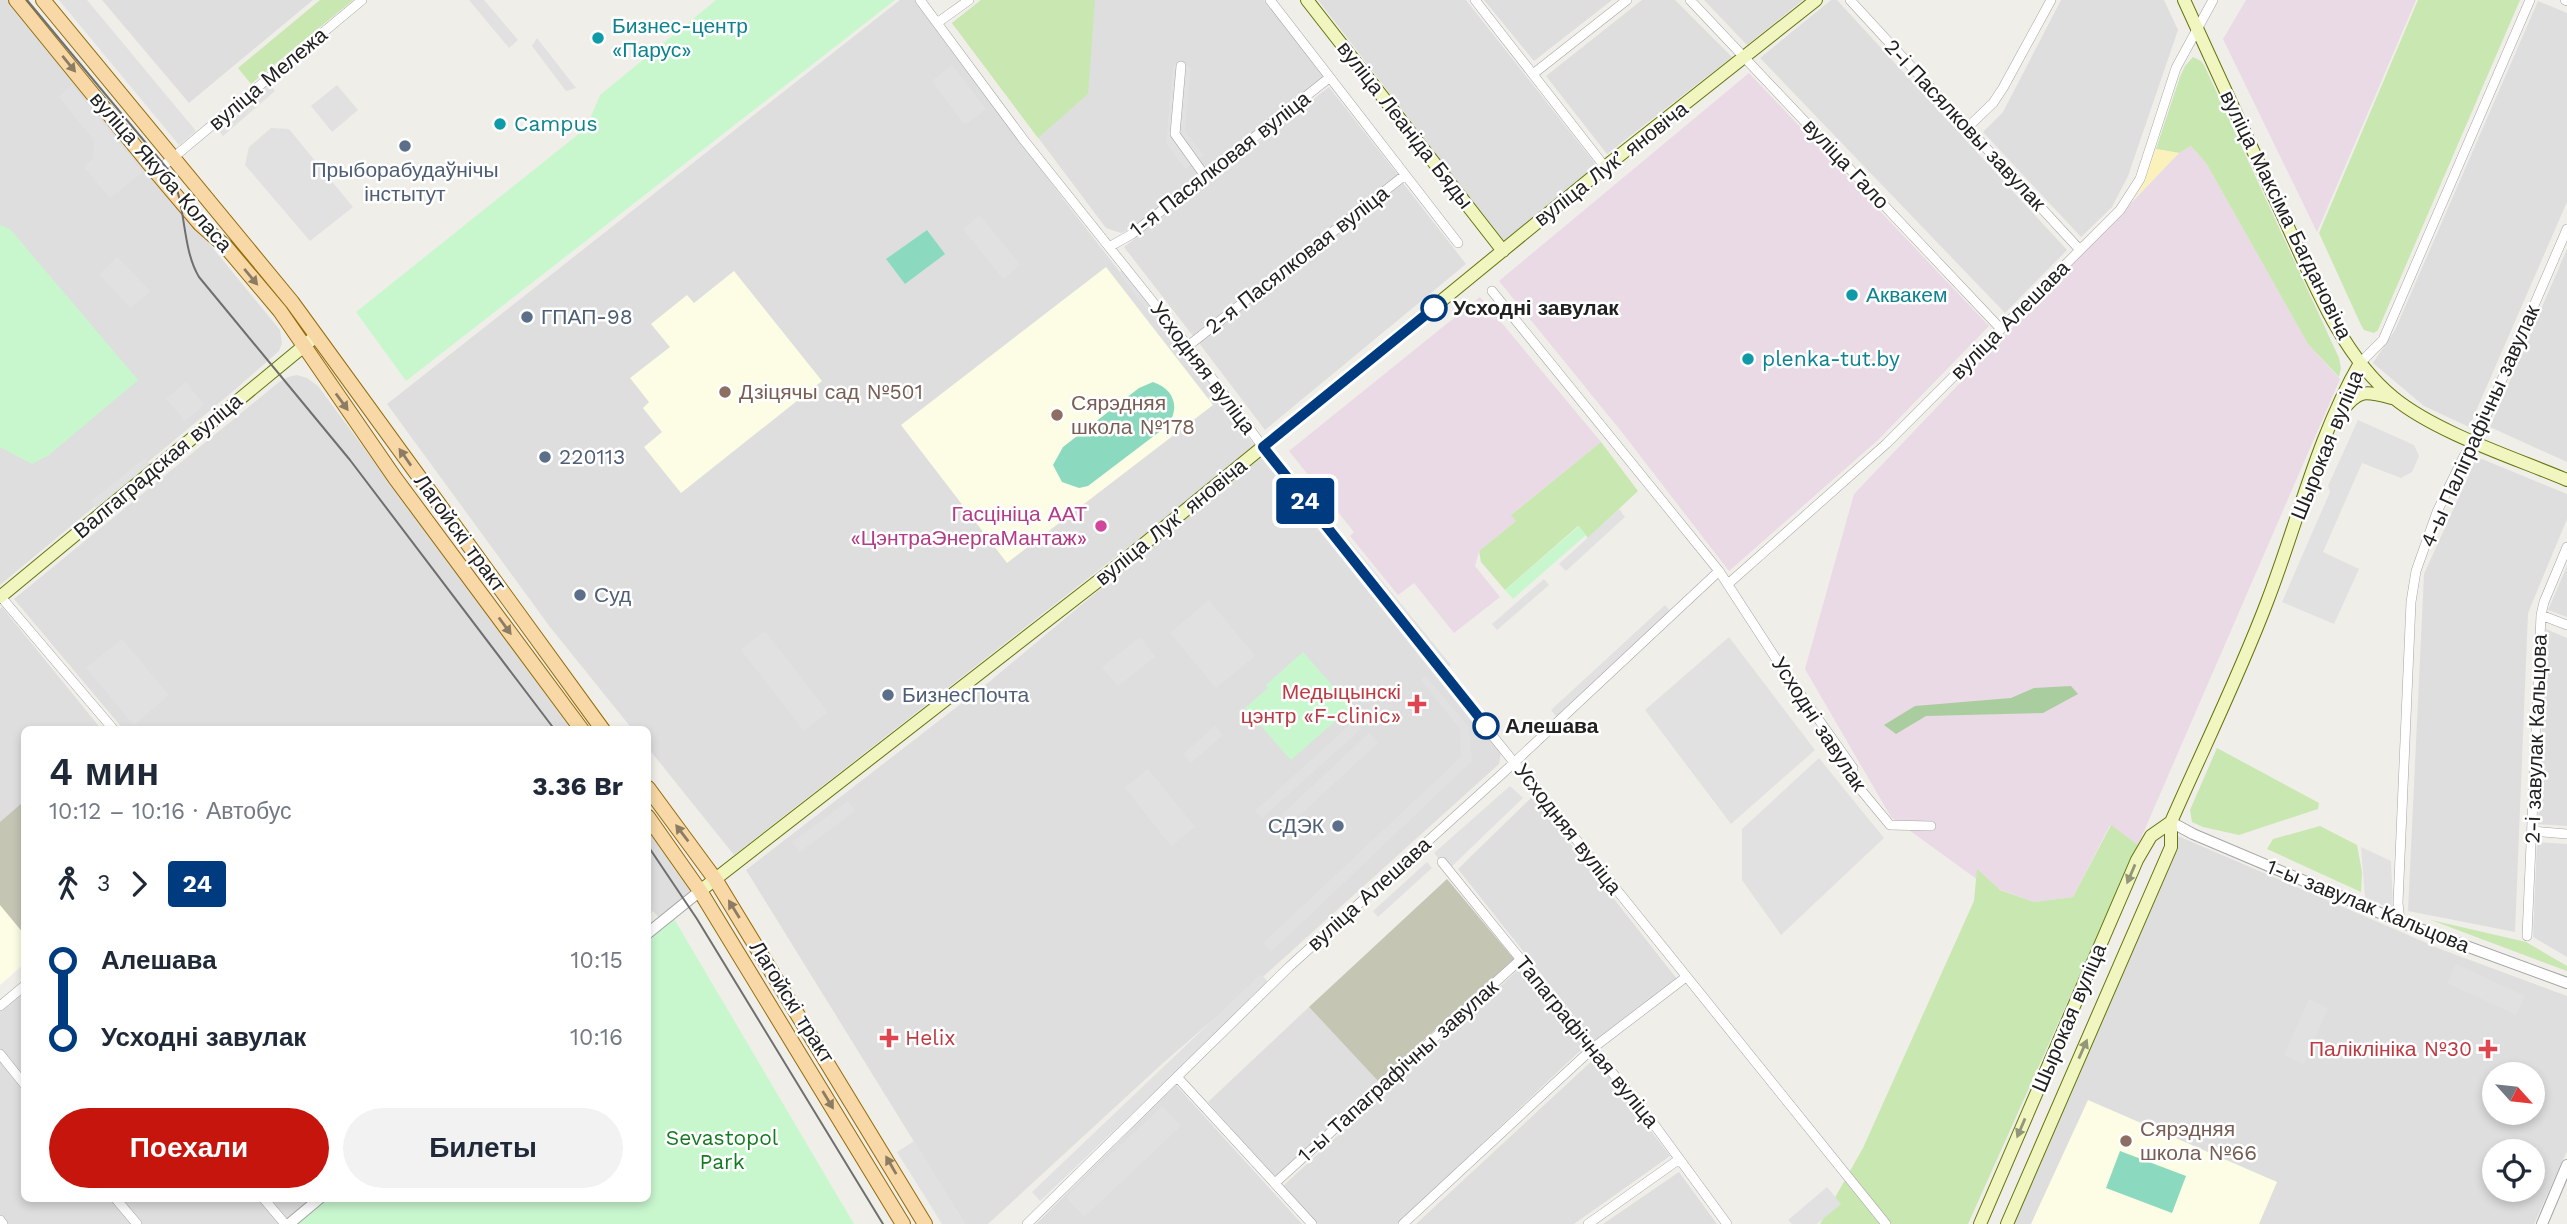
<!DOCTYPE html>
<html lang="ru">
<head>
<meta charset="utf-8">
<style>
	:root { --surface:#fff; --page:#f2f2f3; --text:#1f2937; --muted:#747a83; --accent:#c5150c }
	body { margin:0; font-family:"Work Sans",sans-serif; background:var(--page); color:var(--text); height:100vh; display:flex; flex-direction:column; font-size:26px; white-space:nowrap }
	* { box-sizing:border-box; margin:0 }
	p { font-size:23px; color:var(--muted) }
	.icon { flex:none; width:38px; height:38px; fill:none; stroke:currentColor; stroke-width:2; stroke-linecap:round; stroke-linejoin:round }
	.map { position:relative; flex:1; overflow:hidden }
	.drawer { position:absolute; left:21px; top:726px; width:630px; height:476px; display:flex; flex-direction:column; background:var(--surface); border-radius:10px; box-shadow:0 4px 10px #0003 }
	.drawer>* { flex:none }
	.badge { padding:0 14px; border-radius:5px; font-size:24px; line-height:46px }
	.needle { width:46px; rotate:117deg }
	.fabs { position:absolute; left:2482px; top:1062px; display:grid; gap:14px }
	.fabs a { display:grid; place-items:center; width:63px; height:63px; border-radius:50%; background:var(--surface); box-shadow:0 4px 10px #0003; font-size:35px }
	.map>.badge { position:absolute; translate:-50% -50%; box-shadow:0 0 0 4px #fff }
	.legs { display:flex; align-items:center; gap:10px; height:77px; padding:0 28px; font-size:23px }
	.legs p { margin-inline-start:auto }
	.summary { display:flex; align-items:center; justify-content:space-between; height:119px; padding:0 28px }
	h1 { font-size:38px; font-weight:600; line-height:52px }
	.cta { display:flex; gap:14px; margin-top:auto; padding:14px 28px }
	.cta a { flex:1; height:80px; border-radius:42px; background:var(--accent); color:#fff; font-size:28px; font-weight:600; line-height:80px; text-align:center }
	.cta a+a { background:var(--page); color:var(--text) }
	ul { padding:0 28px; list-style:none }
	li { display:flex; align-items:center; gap:24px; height:77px; font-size:26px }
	li i { display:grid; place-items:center; width:10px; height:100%; margin:0 9px; background:currentColor }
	li i::after { content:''; width:18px; height:18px; margin:-9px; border:5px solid; border-radius:50%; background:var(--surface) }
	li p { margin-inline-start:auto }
	li:first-child i { background:linear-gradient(#0000 50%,currentColor 0) }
	li:last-child i { background:linear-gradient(currentColor 50%,#0000 0) }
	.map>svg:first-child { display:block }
</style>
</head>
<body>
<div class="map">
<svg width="2567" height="1224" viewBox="0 0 2567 1224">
	<rect width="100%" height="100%" fill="#f0eee8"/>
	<!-- residential -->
	<path fill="#dfdede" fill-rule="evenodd" d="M0 0H8L158 181 280 330 282 343 279 351 231 393 0 585Z
		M102 0H313L189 103Z
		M900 0H915L1064 200 1256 447 734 855 648 748V730H633L550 627 387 404Z
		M981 0H1264L1323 77 1131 229 1121 233 1106 228 952 23Z
		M1318 0H1466L1597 166 1505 243Z
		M1484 0H1612L1534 61Z
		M1642 0H1675L1732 57 1607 154 1546 76Z
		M1704 0H1803L1747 45Z
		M1831 0H1837L2067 250 2005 313 1760 58Z
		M2061 0H2164L2178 30 2128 176 2112 207 2081 237 1983 132 2003 112Z
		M2538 1 2567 13V202L2469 427 2424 406 2373 363 2395 330Z
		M1329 87 1398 175 1193 336 1124 247Z
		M1403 183 1466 264 1265 430 1199 343Z
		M2567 249V462L2490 427Z
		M297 375 307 378 318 386 573 730H124L14 599 279 382 288 377Z
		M1261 455 1501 753 1499 764 1266 974 1163 1063 988 1224H965L746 870 989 682Z
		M2477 457 2567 494V519L2528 613 2515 932 2408 911 2424 574Z
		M2567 566V617L2548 610Z
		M2 607 102 730H24V801L0 822V609Z
		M2546 629 2567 638V826L2538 824Z
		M1533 796 1677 979 1595 1042 1458 869Z
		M648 830 692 890 659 918 653 911 648 916Z
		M2171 833 2443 950 2567 996V1151L2534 1224H2011ZM2494 1074H2532V1113H2494ZM2494 1152H2532V1190H2494Z
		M2537 842 2567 844V957L2533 937Z
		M1520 968 1584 1047 1397 1224H1318L1283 1186Z
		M24 979V1199H314L285 1224H0V1000Z
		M1309 1007 1378 1081 1275 1178 1208 1102Z
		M1595 1058 1670 1156 1574 1224H1416Z
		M1176 1085 1302 1224H1036Z
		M1679 1172 1717 1224H1603Z"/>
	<!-- industrial -->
	<path fill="#e9dae6" d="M2246 0H2416L2317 232 2223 39Z
		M1749 73 1989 326 1878 440 1729 571 1621 431 1499 281Z
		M2191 146 2206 163 2308 344 2340 379 2138 845 2110 825 2073 897 2034 902 1982 883 1891 817 1805 669 1854 494 2179 153Z
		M1480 297 1601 442 1512 514 1516 521 1479 551 1475 566 1500 597 1454 633 1414 583 1398 595 1350 536 1354 532 1289 451Z"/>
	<!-- education -->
	<path fill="#fcfde4" d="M1106 267 1213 405 1007 563 901 425Z
		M734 271 822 381 681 493 644 447 662 432 643 408 649 402 630 378 670 347 651 324 687 295 694 303Z
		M0 904 24 933V964L0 985Z
		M2088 1100 2277 1182 2259 1224H2031Z"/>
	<!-- construction -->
	<path fill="#c4c5b3" d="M24 801V934L0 905V822Z
		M1447 879 1514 959 1378 1081 1309 1007Z"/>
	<!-- grass -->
	<path fill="#c9e7b1" d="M320 0H353L251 84 238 68Z
		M981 0H1095L1088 94 1038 138 952 23Z
		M2418 0H2520L2378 330 2374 333 2364 330 2361 325 2319 233Z
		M2193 57 2201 61 2204 65 2339 358 2341 368 2339 377 2308 344 2206 163 2191 146 2179 153 2156 149 2180 77 2185 66Z
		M1601 442 1638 491 1588 538 1578 526 1505 590 1481 562 1479 551 1516 521 1511 515Z
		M2217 748 2319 803 2318 809 2239 835 2203 827 2192 822 2190 810Z
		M2111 825 2138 845 1968 1224H1820L1863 1148 1974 901 1977 869 2000 890 2034 902 2073 897Z
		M2320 826 2357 845 2362 872 2361 892 2267 849 2273 839Z
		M2431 920 2526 942 2567 966V971Z"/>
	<!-- forest -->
	<path fill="#aacd9f" d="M2071 686 2078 694 2043 713 1926 716 1896 734 1884 725 1915 706 2011 698 2034 688Z"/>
	<!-- sand -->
	<path fill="#fbf1bb" d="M2156 149 2179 153 2136 197Z"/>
	<!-- park -->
	<path fill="#c8f7ce" d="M716 0H895L406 381 356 312 586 128 600 95Z
		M0 225 10 229 138 380 49 455 32 464 0 447Z
		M1579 526 1586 535 1513 599 1505 590Z
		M1303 652 1351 707 1291 760 1245 708 1268 688 1266 685Z
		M673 917 854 1224H291L321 1199H648V937Z"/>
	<!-- pitch -->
	<path fill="#8bdabf" d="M927 230 945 254 905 284 886 259Z
		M1153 382C1174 389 1181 408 1167 426L1088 486 1079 488 1062 482 1053 465 1063 447 1139 388Z
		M2120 1151 2186 1176 2172 1213 2106 1188Z"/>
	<!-- parking -->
	<path fill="#e1e1e1" d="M59 0H87L196 131 179 145Z
		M469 0H484L518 40 509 48Z
		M537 38 576 88 566 91 532 46Z
		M952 65 986 109 965 125 932 81Z
		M1173 65 1191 67 1185 131 1204 155 1185 169 1166 143Z
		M268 83 275 91 223 136 216 127Z
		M72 85 143 172 110 198 84 167 93 158 94 141 59 97Z
		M337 85 358 110 332 132 311 106Z
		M271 128 289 129 353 207 310 241 245 165 249 147Z
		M980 215 1020 265 1003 279 963 229Z
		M117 257 150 291 131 308 99 275Z
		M1123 269 1222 397 1217 401 1119 273Z
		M186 382 204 405 185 421 166 399Z
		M2358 420 2414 445 2419 456 2412 472 2401 478 2362 463 2323 552 2359 569 2334 624 2282 602 2330 492 2328 486Z
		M145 458 150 464 96 508 91 501Z
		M1619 509 1625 517 1566 571 1559 564Z
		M1348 539 1451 665 1448 667 1344 542Z
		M1544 579 1549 585 1497 630 1492 624Z
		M1209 600 1255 656 1216 688 1170 633Z
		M1665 605 1673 614 1559 720 1551 710Z
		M765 631 828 712 804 731 741 650Z
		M1140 637 1155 657 1118 686 1102 667Z
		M1729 637 1815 750 1731 824 1645 710Z
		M122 639 169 695 134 725 86 668Z
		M1426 676 1469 727 1472 761 1271 952 1263 943 1461 757 1460 729 1421 680Z
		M1354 721 1361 729 1262 818 1255 811Z
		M1215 726 1223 735 1191 763 1183 754Z
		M1369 733 1378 743 1287 827 1278 818Z
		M1819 758 1884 838 1781 935 1742 880V829Z
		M1148 769 1195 827 1171 846 1125 788Z
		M1510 786 1523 798 1448 870 1434 853Z
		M848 801 855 811 800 852 792 842Z
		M2361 847 2391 861 2393 910 2365 897Z
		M1427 862 1432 868 1378 917 1373 911Z
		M2456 964 2525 996 2516 1015 2447 983Z
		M1261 974 1269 983 1040 1201 1032 1192Z
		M2309 999 2328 1008 2304 1064 2284 1055Z
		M1162 1106 1181 1126 1084 1217 1066 1197Z
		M914 1141 965 1224H942L897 1152Z
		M1827 1187 1841 1204 1817 1224H1792L1788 1220Z"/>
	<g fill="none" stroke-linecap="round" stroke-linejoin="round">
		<!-- minor casing -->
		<g stroke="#a5a5a5" stroke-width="10">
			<path id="minor" d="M920 0 1023 139 1188 346 1263 447 1359 570 1886 1224
				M1270 0 1458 243
				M1475 0 1605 167
				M1690 0 2000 328
				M1850 0 2080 250
				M2565 0 2567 1
				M937 23 969 0
				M1181 66 1175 134 1205 176
				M1533 74 1627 0
				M1967 128 1993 103 2003 88 2051 0
				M156 172 362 0
				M1109 247 1132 234 1329 78
				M1492 291 1719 571 1782 668 1853 768 1851 778 1890 825 1931 826
				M1188 346 1405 175
				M2360 363 2383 340 2530 0
				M1728 584 1886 444 2120 210 2140 179 2176 68 2213 0
				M1 597 114 730
				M2541 615 2567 625
				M2532 831 2567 834
				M1442 862 1653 1123 1727 1224
				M2400 921 2398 903 2411 602 2416 571 2437 512 2463 458 2482 426 2567 229
				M2527 936 2541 615 2544 602 2567 547
				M0 1006 24 986
				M0 1054 24 1084
				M1178 1078 1312 1224
				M1275 1183 1521 959
				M116 1199 137 1224
				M264 1199 285 1224
				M0 1220 3 1224
				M1027 1224 1289 967 1503 773 1719 571
				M1403 1224 1593 1048 1686 977
				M1588 1224 1678 1160"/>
		</g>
		<!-- tertiary casing -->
		<g stroke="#a5a5a5" stroke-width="12">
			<path id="tertiary" d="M2171 822 2193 834 2406 924 2567 983
				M648 933 700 891
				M289 1224 319 1199
				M2542 1224 2567 1165"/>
		</g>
		<!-- secondary casing -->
		<g stroke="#64740c" stroke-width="14">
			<path id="secondary" d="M1307 0 1503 251
				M2184 0C2215 68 2246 135 2277 203 2308 268 2337 352 2394 398 2437 433 2515 458 2567 480
				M2342 411C2359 389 2365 391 2392 398
				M0 597 316 336
				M700 891 1111 571 1605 167 1816 0
				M1980 1224 2137 860 2151 836 2171 822
				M2007 1224 2171 847V822C2203 749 2239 676 2267 602 2298 522 2317 437 2360 363"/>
		</g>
		<!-- primary casing -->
		<g stroke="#946c09" stroke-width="16">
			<path id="primary" d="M16 0 156 172 200 224 226 247 280 311 395 478 582 730
				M43 0 292 302 603 730
				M648 788 715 879 925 1224
				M648 817 700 891 903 1224"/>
		</g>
		<!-- minor -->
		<use href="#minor" stroke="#fff" stroke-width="9"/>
		<!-- tertiary -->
		<use href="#tertiary" stroke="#fff" stroke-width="10"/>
		<!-- secondary -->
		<use href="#secondary" stroke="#f1f6c0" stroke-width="12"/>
		<!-- primary -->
		<use href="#primary" stroke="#f7d8a6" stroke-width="14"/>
		<!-- tram -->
		<path stroke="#6f6f6f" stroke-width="2" d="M27 0 170 172C187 204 181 247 199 277L350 460 555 730
			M648 846 697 919 883 1224"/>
	</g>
	<!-- one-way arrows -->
	<defs><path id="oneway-solid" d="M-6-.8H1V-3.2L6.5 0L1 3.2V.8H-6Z" transform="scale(1.75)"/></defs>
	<g fill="#8c7c64">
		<use href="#oneway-solid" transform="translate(69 64) rotate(51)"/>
		<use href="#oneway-solid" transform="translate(251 277) rotate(50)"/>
		<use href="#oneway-solid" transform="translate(342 402) rotate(54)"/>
		<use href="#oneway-solid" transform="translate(405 457) rotate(-125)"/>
		<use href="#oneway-solid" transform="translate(505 626) rotate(54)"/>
		<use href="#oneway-solid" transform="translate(682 833) rotate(-127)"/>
		<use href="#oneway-solid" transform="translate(734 909) rotate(-122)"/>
		<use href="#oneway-solid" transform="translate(828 1100) rotate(59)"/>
		<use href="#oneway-solid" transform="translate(891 1165) rotate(-120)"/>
	</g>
	<g fill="#939678">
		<use href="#oneway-solid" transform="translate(2131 874) rotate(113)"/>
		<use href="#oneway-solid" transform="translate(2083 1049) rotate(-66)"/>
		<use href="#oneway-solid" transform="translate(2021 1128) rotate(113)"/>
	</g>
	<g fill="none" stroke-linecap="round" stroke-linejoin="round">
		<!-- line-1 casing -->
		<g stroke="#fff" stroke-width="16">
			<path id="line-1" d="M1434 308 1263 447 1486 726"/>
		</g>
		<!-- line-1 -->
		<use href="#line-1" stroke="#003b80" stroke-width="10"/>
	</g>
	<!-- markers -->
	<g fill="#0f9aa8" stroke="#fff" stroke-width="2.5">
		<circle cx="598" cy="38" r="7"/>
		<circle cx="500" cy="124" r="7"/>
		<circle cx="1852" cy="295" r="7"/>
		<circle cx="1748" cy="359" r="7"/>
	</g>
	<g fill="#5c6f8a" stroke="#fff" stroke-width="2.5">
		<circle cx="405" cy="146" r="7"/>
		<circle cx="527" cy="317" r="7"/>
		<circle cx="545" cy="457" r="7"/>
		<circle cx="580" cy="595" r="7"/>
		<circle cx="888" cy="695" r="7"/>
		<circle cx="1338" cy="826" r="7"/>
	</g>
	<g fill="#fff" stroke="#003b80" stroke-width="3.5">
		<circle cx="1434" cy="308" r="12"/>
		<circle cx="1486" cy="726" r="12"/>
	</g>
	<g fill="#8d6e63" stroke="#fff" stroke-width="2.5">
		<circle cx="725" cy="392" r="7"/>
		<circle cx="1057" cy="415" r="7"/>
		<circle cx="2126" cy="1141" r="7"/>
	</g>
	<circle fill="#d1479c" stroke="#fff" stroke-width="2.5" cx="1101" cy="526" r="7"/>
	<g fill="#e0444e" stroke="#fff" stroke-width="2.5">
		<path d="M1413.5 693.5h7v7h7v7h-7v7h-7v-7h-7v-7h7z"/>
		<path d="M885.5 1027.5h7v7h7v7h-7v7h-7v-7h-7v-7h7z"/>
		<path d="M2484.5 1038.5h7v7h7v7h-7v7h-7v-7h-7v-7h7z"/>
	</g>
	<g text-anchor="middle" stroke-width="5" stroke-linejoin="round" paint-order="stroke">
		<!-- culture labels -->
		<g font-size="21" fill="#0d838f" stroke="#fff" text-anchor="start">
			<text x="612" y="33">Бизнес-центр<tspan x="612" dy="24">«Парус»</tspan></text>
			<text x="514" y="131">Campus</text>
			<text x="1866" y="302">Аквакем</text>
			<text x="1762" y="366">plenka-tut.by</text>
		</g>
		<!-- street labels -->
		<g font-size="21" fill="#212121" stroke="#fff">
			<text transform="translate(268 79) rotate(-40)" y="7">вуліца Мележа</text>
			<text transform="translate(1405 125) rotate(52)" y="7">вуліца Леаніда Бяды</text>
			<text transform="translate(1965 125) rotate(47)" y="7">2-і Пасялковы завулак</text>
			<text transform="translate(1220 164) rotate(-38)" y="7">1-я Пасялковая вуліца</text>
			<text transform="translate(1611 164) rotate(-38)" y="7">вуліца Лукʼяновіча</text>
			<text transform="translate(1846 164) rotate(47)" y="7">вуліца Гало</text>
			<text transform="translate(161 172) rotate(49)" y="7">вуліца Якуба Коласа</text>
			<text transform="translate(2286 215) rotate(64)" y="7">вуліца Максіма Багдановіча</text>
			<text transform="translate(1297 260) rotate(-38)" y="7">2-я Пасялковая вуліца</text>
			<text transform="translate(2010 320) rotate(-45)" y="7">вуліца Алешава</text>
			<text transform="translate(1203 368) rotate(53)" y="7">Усходняя вуліца</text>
			<text transform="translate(2480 426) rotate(-66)" y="7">4-ы Паліграфічны завулак</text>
			<text transform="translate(2327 445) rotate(-68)" y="7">Шырокая вуліца</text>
			<text transform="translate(158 466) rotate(-40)" y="7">Валгаградская вуліца</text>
			<text transform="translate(1171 522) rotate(-39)" y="7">вуліца Лукʼяновіча</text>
			<text transform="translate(460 533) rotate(54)" y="7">Лагойскі тракт</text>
			<text transform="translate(1819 724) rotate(57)" y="7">Усходні завулак</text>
			<text transform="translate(2536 739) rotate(-88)" y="7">2-і завулак Кальцова</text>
			<text transform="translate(1568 829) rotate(52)" y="7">Усходняя вуліца</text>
			<text transform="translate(1369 894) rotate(-42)" y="7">вуліца Алешава</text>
			<text transform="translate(2368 906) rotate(22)" y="7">1-ы завулак Кальцова</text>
			<text transform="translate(792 1002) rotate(58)" y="7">Лагойскі тракт</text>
			<text transform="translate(2069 1018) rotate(-67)" y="7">Шырокая вуліца</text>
			<text transform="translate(1587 1042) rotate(51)" y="7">Тапаграфічная вуліца</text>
			<text transform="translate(1398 1071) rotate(-42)" y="7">1-ы Тапаграфічны завулак</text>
		</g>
		<!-- service labels -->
		<g font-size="21" fill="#4e5e75" stroke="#fff" text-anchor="start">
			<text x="405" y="177" text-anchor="middle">Прыборабудаўнічы<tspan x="405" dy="24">інстытут</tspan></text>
			<text x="541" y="324">ГПАП-98</text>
			<text x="559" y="464">220113</text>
			<text x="594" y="602">Суд</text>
			<text x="902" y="702">БизнесПочта</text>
			<text x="1324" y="833" text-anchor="end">СДЭК</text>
		</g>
		<!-- stop labels -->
		<g font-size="21" font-weight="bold" fill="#212121" stroke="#fff" text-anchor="start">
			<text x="1453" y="315">Усходні завулак</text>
			<text x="1505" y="733">Алешава</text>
		</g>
		<!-- education labels -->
		<g font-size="21" fill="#785e54" stroke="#fff" text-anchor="start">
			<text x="739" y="399">Дзіцячы сад №501</text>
			<text x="1071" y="410">Сярэдняя<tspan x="1071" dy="24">школа №178</tspan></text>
			<text x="2140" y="1136">Сярэдняя<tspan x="2140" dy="24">школа №66</tspan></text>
		</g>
		<!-- hotel labels -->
		<g font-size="21" fill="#b23c85" stroke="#fff" text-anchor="end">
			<text x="1087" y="521">Гасцініца ААТ<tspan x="1087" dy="24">«ЦэнтраЭнергаМантаж»</tspan></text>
		</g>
		<!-- health labels -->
		<g font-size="21" fill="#be3a42" stroke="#fff" text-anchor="end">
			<text x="1401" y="699">Медыцынскі<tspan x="1401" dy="24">цэнтр «F-clinic»</tspan></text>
			<text x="905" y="1045" text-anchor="start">Helix</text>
			<text x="2472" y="1056">Паліклініка №30</text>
		</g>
		<!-- park labels -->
		<g font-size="21" fill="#137b20" stroke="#fff">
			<text x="722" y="1145">Sevastopol<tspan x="722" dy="24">Park</tspan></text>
		</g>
	</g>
</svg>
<div class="fabs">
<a><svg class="needle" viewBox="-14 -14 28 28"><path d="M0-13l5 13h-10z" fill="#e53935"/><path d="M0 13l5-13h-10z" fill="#747a83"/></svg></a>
<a><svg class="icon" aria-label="locate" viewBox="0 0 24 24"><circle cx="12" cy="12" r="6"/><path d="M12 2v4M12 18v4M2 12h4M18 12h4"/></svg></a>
</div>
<b class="badge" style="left:1305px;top:501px;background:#003b80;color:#fff">24</b>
<section class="drawer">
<div class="summary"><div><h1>4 мин</h1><p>10:12 – 10:16 · Автобус</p></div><b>3.36 Br</b></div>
<div class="legs"><svg class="icon" aria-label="walk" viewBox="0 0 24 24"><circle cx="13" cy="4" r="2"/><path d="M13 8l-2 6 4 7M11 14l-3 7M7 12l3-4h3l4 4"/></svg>3<svg class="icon" aria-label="forward" viewBox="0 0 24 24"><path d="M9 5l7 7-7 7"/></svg><b class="badge" style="background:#003b80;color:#fff">24</b></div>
<ul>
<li><i style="color:#003b80"></i><b>Алешава</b><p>10:15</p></li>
<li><i style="color:#003b80"></i><b>Усходні завулак</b><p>10:16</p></li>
</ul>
<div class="cta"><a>Поехали</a><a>Билеты</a></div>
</section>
</div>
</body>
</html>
